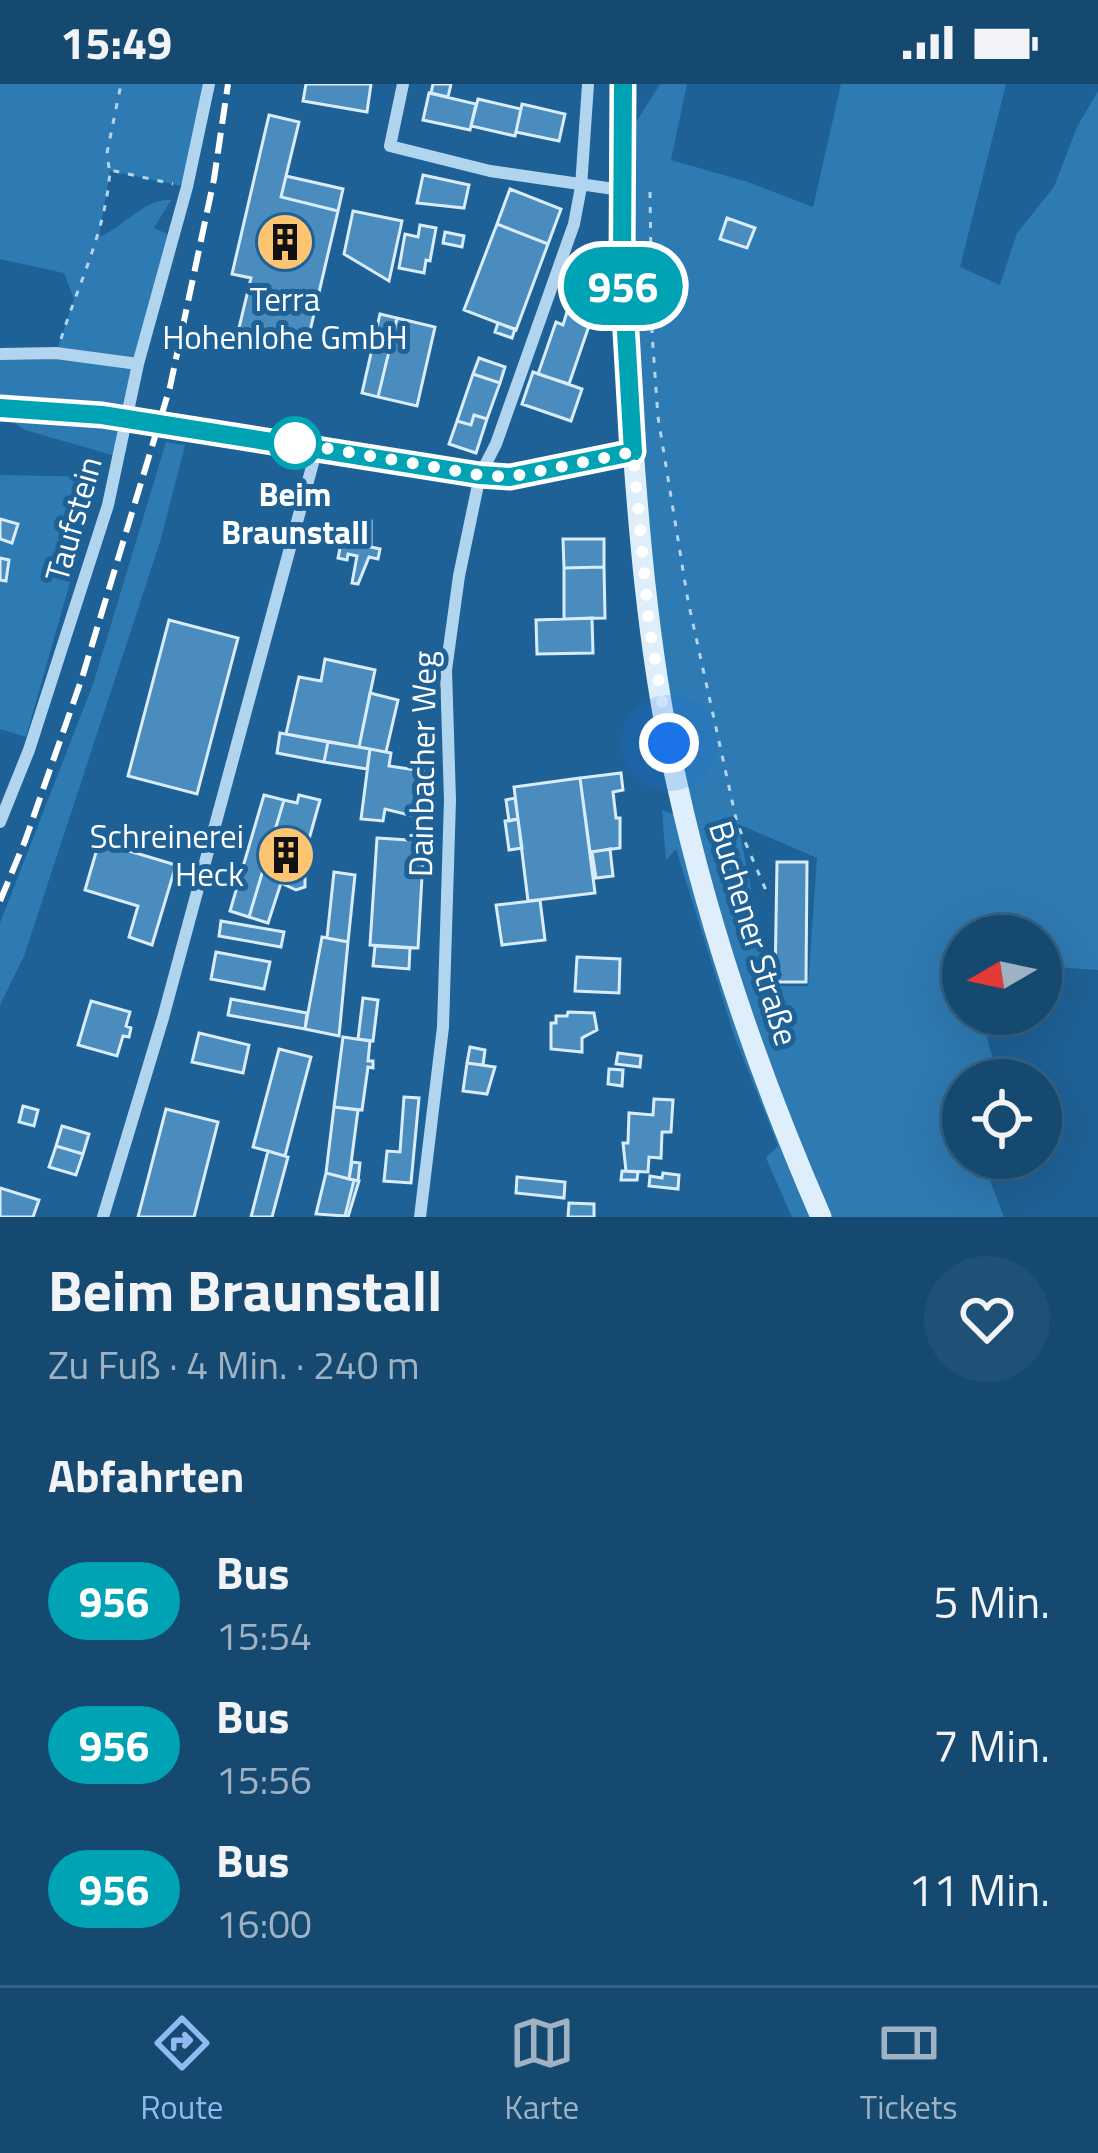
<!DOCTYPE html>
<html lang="de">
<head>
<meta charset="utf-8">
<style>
	:root { --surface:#164970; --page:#1f5075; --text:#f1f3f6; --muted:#9eb2c3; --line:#356183; --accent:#90b9f0 }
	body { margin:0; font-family:"Titillium Web",sans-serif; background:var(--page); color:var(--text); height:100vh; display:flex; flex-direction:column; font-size:45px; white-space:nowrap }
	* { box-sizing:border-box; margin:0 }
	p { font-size:39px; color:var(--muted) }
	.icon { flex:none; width:66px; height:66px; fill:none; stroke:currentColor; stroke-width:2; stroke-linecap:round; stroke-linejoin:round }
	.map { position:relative; height:1133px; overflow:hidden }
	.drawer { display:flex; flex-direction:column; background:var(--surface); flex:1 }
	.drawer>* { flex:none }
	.badge { padding:0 24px; border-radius:39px; font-size:42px; line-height:78px }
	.needle { width:78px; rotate:261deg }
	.tools { position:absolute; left:942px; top:831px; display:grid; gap:24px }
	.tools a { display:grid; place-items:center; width:120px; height:120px; border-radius:50%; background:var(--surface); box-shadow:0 12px 48px #0002,0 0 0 3px var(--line); font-size:60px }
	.you { position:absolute; width:60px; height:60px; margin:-30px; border:9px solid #fff; border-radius:50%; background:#1a73e8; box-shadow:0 0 0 18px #1a73e833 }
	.map>.badge { position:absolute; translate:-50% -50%; box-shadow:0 0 0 6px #fff }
	h2 { padding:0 48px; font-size:45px; line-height:108px }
	.round { display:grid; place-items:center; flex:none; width:126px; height:126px; border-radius:63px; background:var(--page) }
	.head { display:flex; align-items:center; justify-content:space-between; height:204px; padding:0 48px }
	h1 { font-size:57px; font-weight:700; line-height:90px }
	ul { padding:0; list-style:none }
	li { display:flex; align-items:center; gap:36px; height:144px; padding:0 48px }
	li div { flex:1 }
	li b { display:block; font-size:45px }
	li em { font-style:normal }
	li .badge { min-width:132px; font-weight:700; text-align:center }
	.status { display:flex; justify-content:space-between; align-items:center; height:84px; padding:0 60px; background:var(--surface); direction:ltr }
	.status svg { height:33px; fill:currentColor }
	.tabs { display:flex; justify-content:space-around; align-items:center; height:168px; border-top:3px solid var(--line); background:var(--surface); font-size:33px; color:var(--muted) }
	.tabs a { display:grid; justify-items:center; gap:6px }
	.tabs .current { color:var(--accent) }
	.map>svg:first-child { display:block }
</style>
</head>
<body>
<div class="status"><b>15:49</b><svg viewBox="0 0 49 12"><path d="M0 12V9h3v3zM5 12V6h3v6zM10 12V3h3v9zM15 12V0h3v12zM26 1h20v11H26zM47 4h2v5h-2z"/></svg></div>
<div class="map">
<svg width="1098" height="1133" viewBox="0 0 1098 1133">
	<rect width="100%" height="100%" fill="#1e6196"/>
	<!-- green -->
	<path fill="#2e7ab2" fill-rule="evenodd" d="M0 0H209L187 103 110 87 99 153C124 143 144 114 171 116L154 144 174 153 119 373 25 346 0 329V270L56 269 74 215 64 189 0 175Z
		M660 0H687L671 76 748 98 813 123 841 0H1006L960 183 1000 201 1017 149 1054 103 1077 43 1098 7V886L1041 882V852H963V930H995L987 954 999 996H963V1074H989L986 1086 1004 1133H792L766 1074 778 1062 735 954 676 765 666 776 662 726 684 734 649 540 621 106H635L633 43ZM738 740 817 774 808 902H774L768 891Z
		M166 358 185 361 161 455 24 872 0 921V839L93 600Z
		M0 391 100 393 26 653 0 645Z"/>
	<!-- building -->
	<path fill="#4a8cbe" stroke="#d8ecfb" stroke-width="3" d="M306 0H371L367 28 303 17Z
		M433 0H451L448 13 431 9Z
		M429 9 476 20 470 46 423 36Z
		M478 15 521 25 515 52 471 42Z
		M522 20 565 30 559 57 516 48Z
		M269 31 299 38 281 113 338 127 307 260 239 244 251 194 232 190Z
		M423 91 469 101 464 124 417 119Z
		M286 92 343 105 338 127 281 113Z
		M510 105 561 125 548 160 497 140Z
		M353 127 402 137 389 197 344 170Z
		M727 134 755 144 747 164 720 155Z
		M497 140 548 160 516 246 464 226Z
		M420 141 436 144 430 177 426 176 424 189 399 184 405 150 418 153Z
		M445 148 464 152 462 163 443 159Z
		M567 228 591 236 569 300 538 290 556 238 563 241Z
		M380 230 397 234 378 313 362 309Z
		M397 234 435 243 417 322 378 313Z
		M498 239 515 245 512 254 495 248Z
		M479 274 505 283 500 299 473 290Z
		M533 288 582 305 571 337 522 320Z
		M473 290 500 299 487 335 474 331 471 341 457 337Z
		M474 331 487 335 476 369 449 360 457 337 471 341Z
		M0 435 18 440 12 459 0 455Z
		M365 436 371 437V463L380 465 378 475 369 473 358 500 352 499 357 472 348 470 347 476 338 474 343 450 352 452 350 458 360 460Z
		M563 455H604V483L564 484Z
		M0 474 9 476 6 497 0 496Z
		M604 483 605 534 564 535V484Z
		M592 534 593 569 537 570 536 536Z
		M169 536 238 554 197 710 128 692Z
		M325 575 375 586 359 663 286 650 299 593 321 597Z
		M370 609 398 616 386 668 359 663Z
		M280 649 328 658 324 678 277 669Z
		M328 658 370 665 367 685 324 678Z
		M370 665 391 669 389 682 423 687 420 711 426 722 421 730 413 732 385 725 383 737 361 735Z
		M621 689 623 706 613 708 616 734H620V764L590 768 580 694Z
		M580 694 595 809 528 817 514 703Z
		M264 711 284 716 249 833 230 827Z
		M299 711 320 716 299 791 305 794V803L296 806 281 799 268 839 249 833 284 716 297 719Z
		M515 714 518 735 509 737 506 716Z
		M518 735 522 764 509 766 505 737Z
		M377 754 424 757 418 864 370 861Z
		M99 758 176 781 152 861 129 853 138 822 85 806Z
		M610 765 613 792 596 794 592 768Z
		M777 778H807L806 898H775Z
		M334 788 355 791 348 858 327 854Z
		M540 816 545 856 502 861 496 821Z
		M221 837 284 848 281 863 219 852Z
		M322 853 348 858 339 952 305 945Z
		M375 862 410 864 409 885 373 882Z
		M216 868 270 878 264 905 211 895Z
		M577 873 620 875 619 909 575 907Z
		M363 914 378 916 373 957 358 955Z
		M231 915 307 929 305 945 228 931Z
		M91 917 130 928 126 942 131 944 129 953 123 952 117 972 78 961Z
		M568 928 594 929 597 946 582 954V968L551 965V939H556V932H567Z
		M199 949 249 961 243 989 192 978Z
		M343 953 370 957 368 977H373V984L368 983 362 1026 334 1023Z
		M470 963 485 966 483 981 467 979Z
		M279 965 311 973 285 1072 253 1063Z
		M618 969 641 972 640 983 616 980Z
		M467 979 495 983 487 1010 463 1007Z
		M609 985 623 986 622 1002 608 1000Z
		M404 1013 419 1014 411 1099 384 1097 387 1067 400 1068Z
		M654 1015 673 1016 671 1048H662L661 1074 649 1073 648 1088 626 1087 623 1059H628L629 1029 653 1031Z
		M23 1022 38 1026 34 1042 19 1038Z
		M334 1023 358 1026 349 1095 326 1089Z
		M166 1025 218 1038 194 1133H138Z
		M62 1042 89 1050 83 1070 56 1062Z
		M56 1062 83 1070 76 1091 49 1083Z
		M268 1067 288 1073 272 1133H251Z
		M352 1078 360 1079 358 1097 349 1095Z
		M622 1087 638 1088 637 1096H621Z
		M326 1089 354 1096 345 1132 316 1130Z
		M663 1089 679 1091 678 1105 649 1102 650 1092 662 1094Z
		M517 1093 565 1098 564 1114 516 1109Z
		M354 1096 359 1097 348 1133 345 1132Z
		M0 1104 39 1116 33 1133H0Z
		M569 1119 594 1120V1133H568Z"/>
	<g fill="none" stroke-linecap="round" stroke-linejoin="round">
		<!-- path -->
		<path stroke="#b2d5ef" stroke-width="3" stroke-dasharray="6 9" stroke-linecap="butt" d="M109 84 107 69 121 0
			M650 108 652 249 658 333 688 517 737 739 768 811
			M61 255C79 198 106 147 110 86L173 100"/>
		<!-- street -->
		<path stroke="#b2d5ef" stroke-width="12" d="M403 0 390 62 490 87 621 106
			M0 270 56 269 138 280
			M0 324 102 331 480 391 510 393 633 368
			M0 738 29 666 108 421 138 280 187 103 209 0
			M103 1133 163 934 317 364
			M420 1133 443 943 450 716 446 586 459 492 480 391 496 360 574 140 581 103 588 0"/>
		<!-- secondary -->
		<path stroke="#dfeefb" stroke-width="21" d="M623 0C618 97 623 195 628 292 637 428 647 567 677 700 710 849 760 993 821 1133"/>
		<!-- rail -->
		<path stroke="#fff" stroke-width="6" stroke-dasharray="21 9" stroke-linecap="butt" d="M0 817 25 757 82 594 170 303 214 95 228 0"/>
	</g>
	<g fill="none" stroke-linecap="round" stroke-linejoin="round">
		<!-- line casing -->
		<g stroke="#fff" stroke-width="27">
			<path id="line" d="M0 324 102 331 480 391 510 393 633 368 622 179 623 0"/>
		</g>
		<!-- line -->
		<use href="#line" stroke="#00a3b4" stroke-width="18"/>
		<!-- walk -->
		<path stroke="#fff" stroke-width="12" stroke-dasharray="0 21.6" d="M295 359 290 358 480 391 510 393 633 368 649 540 669 659"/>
	</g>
	<!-- icons -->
	<defs>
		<g id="building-disc" transform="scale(3)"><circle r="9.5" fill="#fdc471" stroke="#1e6196"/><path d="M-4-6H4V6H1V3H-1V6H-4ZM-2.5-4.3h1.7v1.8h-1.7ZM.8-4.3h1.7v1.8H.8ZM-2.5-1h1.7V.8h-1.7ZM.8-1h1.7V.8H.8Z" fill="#111"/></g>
	</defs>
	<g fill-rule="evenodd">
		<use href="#building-disc" x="285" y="158"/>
		<use href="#building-disc" x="286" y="771"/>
	</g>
	<!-- markers -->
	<circle fill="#fff" stroke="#00a3b4" stroke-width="6" cx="295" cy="359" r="24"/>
	<g text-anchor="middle" stroke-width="10" stroke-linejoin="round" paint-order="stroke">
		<!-- poi labels -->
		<g font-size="33" fill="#fff" stroke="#1e6196">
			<text x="285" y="227">Terra<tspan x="285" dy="38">Hohenlohe GmbH</tspan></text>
			<text x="244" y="764" text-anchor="end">Schreinerei<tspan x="244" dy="38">Heck</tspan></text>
		</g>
		<!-- stop labels -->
		<g font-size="33" font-weight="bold" fill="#fff" stroke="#1e6196">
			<text x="295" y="422">Beim<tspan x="295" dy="38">Braunstall</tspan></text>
		</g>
		<!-- street labels -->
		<g font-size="33" fill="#fff" stroke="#1e6196">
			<text transform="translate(73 435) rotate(-74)" y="12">Taufstein</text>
			<text transform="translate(422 680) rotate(-89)" y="12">Dainbacher Weg</text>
			<text transform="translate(754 849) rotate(73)" y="12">Buchener Straße</text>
		</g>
	</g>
</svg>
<div class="tools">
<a><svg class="needle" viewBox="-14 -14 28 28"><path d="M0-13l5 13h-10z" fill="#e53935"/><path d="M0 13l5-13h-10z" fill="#9eb2c3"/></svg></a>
<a><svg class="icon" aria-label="locate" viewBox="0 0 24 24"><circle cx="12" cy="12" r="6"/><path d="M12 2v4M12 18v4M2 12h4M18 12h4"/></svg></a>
</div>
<div class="you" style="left:669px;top:659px"></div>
<b class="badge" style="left:623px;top:202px;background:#00a3b4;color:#fff">956</b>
</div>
<section class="drawer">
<div class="head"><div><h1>Beim Braunstall</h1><p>Zu Fuß · 4 Min. · 240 m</p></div><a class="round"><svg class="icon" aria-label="heart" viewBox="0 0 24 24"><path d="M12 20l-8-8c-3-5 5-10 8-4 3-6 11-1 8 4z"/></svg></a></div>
<h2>Abfahrten</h2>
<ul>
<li><span class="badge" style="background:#00a3b4;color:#fff">956</span><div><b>Bus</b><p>15:54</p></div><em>5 Min.</em></li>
<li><span class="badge" style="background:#00a3b4;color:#fff">956</span><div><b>Bus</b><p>15:56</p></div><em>7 Min.</em></li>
<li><span class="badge" style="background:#00a3b4;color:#fff">956</span><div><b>Bus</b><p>16:00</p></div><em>11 Min.</em></li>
</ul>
</section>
<nav class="tabs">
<a class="current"><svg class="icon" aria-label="directions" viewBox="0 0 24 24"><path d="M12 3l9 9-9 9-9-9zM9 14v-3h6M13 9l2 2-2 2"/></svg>Route</a>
<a><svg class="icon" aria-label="map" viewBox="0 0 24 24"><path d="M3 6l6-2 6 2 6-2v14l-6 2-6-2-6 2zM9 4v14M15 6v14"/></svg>Karte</a>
<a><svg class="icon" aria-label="tickets" viewBox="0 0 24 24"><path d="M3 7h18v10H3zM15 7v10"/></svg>Tickets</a>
</nav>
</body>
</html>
